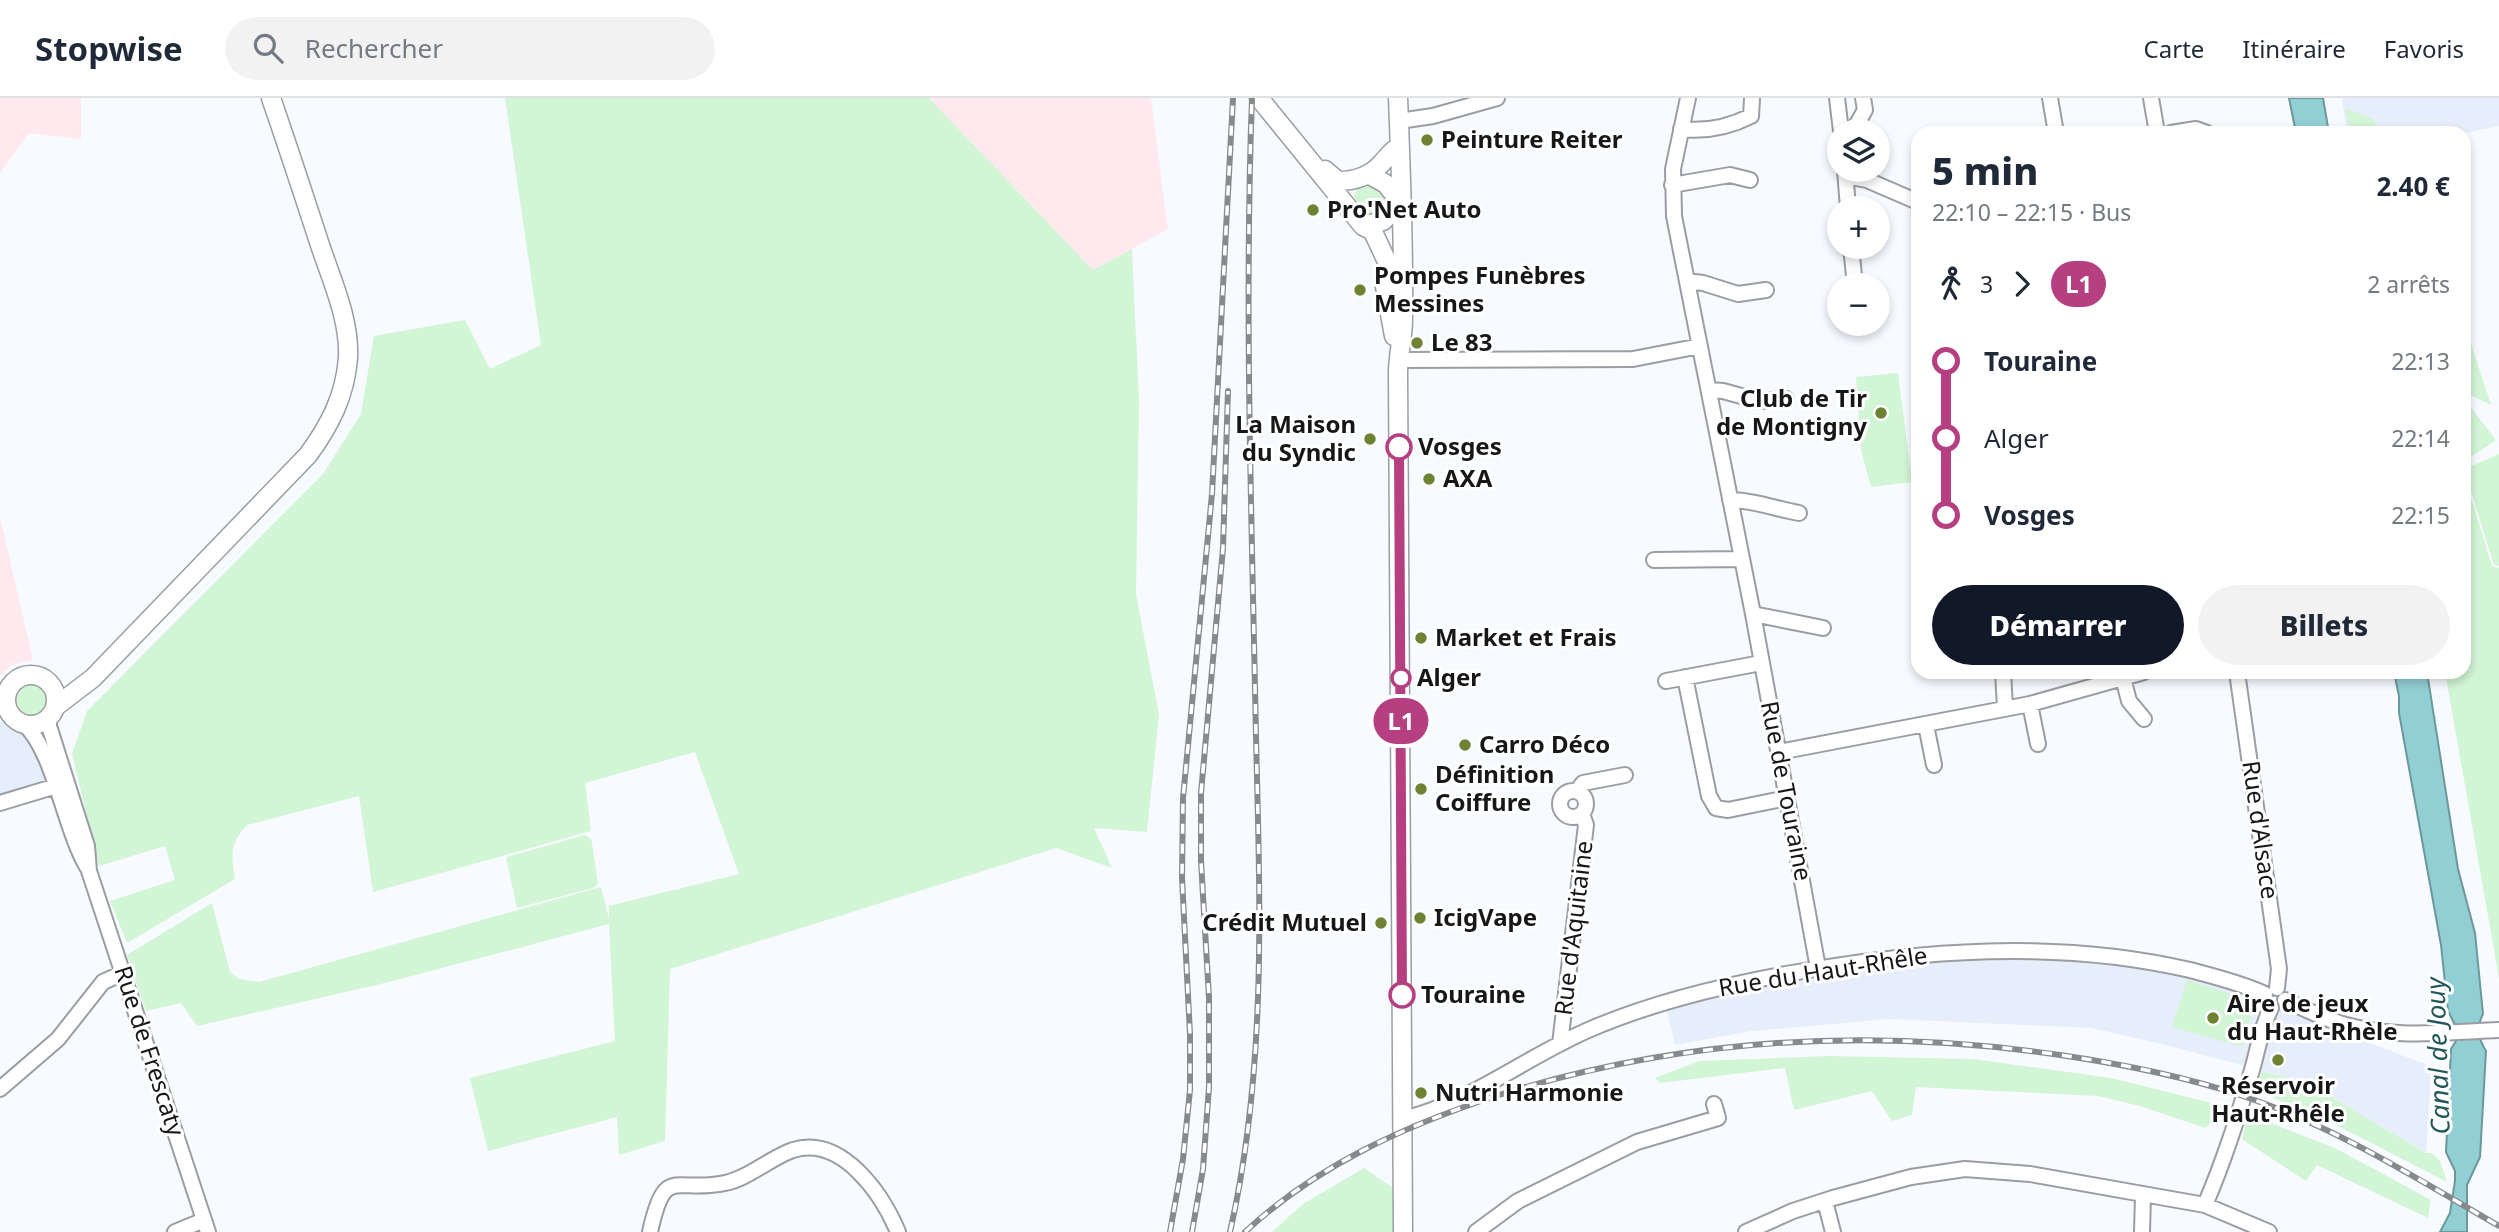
<!DOCTYPE html>
<html lang="fr">
<head>
<meta charset="utf-8">
<style>
	:root { --surface:#fff; --page:#f2f2f3; --text:#1f2937; --muted:#747a83; --line:#e0e1e3; --accent:#111827 }
	body { margin:0; font-family:"Noto Sans",sans-serif; background:var(--page); color:var(--text); height:100vh; display:flex; flex-direction:column; font-size:26px; white-space:nowrap }
	* { box-sizing:border-box; margin:0 }
	p { font-size:23px; color:var(--muted) }
	.icon { flex:none; width:38px; height:38px; fill:none; stroke:currentColor; stroke-width:2; stroke-linecap:round; stroke-linejoin:round }
	.map { position:relative; flex:1; overflow:hidden }
	.drawer { position:absolute; left:1911px; top:28px; width:560px; height:553px; display:flex; flex-direction:column; background:var(--surface); border-radius:21px; box-shadow:0 4px 10px #0003 }
	.drawer>* { flex:none }
	.badge { padding:0 14px; border-radius:23px; font-size:24px; line-height:46px }
	.fabs { position:absolute; left:1827px; top:21px; display:grid; gap:14px }
	.fabs a { display:grid; place-items:center; width:63px; height:63px; border-radius:50%; background:var(--surface); box-shadow:0 4px 10px #0003; font-size:35px }
	.map>.badge { position:absolute; translate:-50% -50%; box-shadow:0 0 0 4px #fff }
	.legs { display:flex; align-items:center; gap:10px; height:77px; padding:0 21px; font-size:23px }
	.legs p { margin-inline-start:auto }
	.head { display:flex; align-items:center; justify-content:space-between; height:119px; padding:0 21px }
	h1 { font-size:38px; font-weight:800; line-height:52px }
	.action { display:flex; gap:14px; margin-top:auto; padding:14px 21px }
	.action a { flex:1; height:80px; border-radius:42px; background:var(--accent); color:#fff; font-size:28px; font-weight:800; line-height:80px; text-align:center }
	.action a+a { background:var(--page); color:var(--text) }
	ul { padding:0 21px; list-style:none }
	li { display:flex; align-items:center; gap:24px; height:77px; font-size:26px }
	li i { display:grid; place-items:center; width:10px; height:100%; margin:0 9px; background:currentColor }
	li i::after { content:''; width:18px; height:18px; margin:-9px; border:5px solid; border-radius:50%; background:var(--surface) }
	li p { margin-inline-start:auto }
	li:first-child i { background:linear-gradient(#0000 50%,currentColor 0) }
	li:last-child i { background:linear-gradient(currentColor 50%,#0000 0) }
	header { display:flex; align-items:center; gap:42px; box-sizing:border-box; height:98px; padding:0 35px; background:var(--surface); border-bottom:2px solid var(--line) }
	header strong { font-size:33px }
	nav { display:flex; gap:38px; margin-inline-start:auto; font-size:24px }
	.search { width:490px; height:63px; background:var(--page); display:flex; align-items:center; gap:18px; box-sizing:border-box; padding:0 24px; border-radius:38px; color:var(--muted); font-size:26px }
	.map>svg:first-child { display:block }
</style>
</head>
<body>
<header>
<strong>Stopwise</strong>
<div class="search"><svg class="icon" aria-label="search" viewBox="0 0 24 24"><circle cx="10" cy="10" r="6"/><path d="M15 15l6 6"/></svg>Rechercher</div>
<nav><a>Carte</a><a>Itinéraire</a><a>Favoris</a></nav>
</header>
<div class="map">
<svg width="2499" height="1134" viewBox="0 0 2499 1134">
	<rect width="100%" height="100%" fill="#f7fafe"/>
	<!-- commercial -->
	<path fill="#ffe9ee" d="M0 0H81V41L29 35 0 75Z
		M929 0H1151L1168 131 1093 172Z
		M0 419 33 562 12 567 0 577Z"/>
	<!-- built -->
	<path fill="#e5eefa" d="M2342 0H2499V28L2464 35H2347Z
		M44 623 67 685 0 705V624L32 627Z
		M1956 854 2168 867 2265 902 2267 907 2277 910 2282 907 2348 928 2349 937 2425 966 2431 973 2426 1055 2333 1000 2324 989 2166 947 2092 930 1890 921 1751 933 1675 947 1665 905 1725 887Z"/>
	<!-- green -->
	<path fill="#d2f5d6" d="M505 0H929L1093 172 1132 151 1139 303 1136 496 1159 617 1147 734 1094 730 1112 770 1056 750 670 871 665 1043 619 1057 617 1019 488 1053 470 980 615 943 609 826 389 884 197 928 181 905 146 913 127 857 212 805 230 874 239 881 259 884 601 789 609 821V808L739 776 695 654 585 685 591 733 373 794 359 698 247 727C229 747 231 755 235 781L127 845 110 803 175 782 165 748 99 768 72 656 87 613 323 376 361 316 374 238 465 222 490 271 541 247Z
		M2345 10 2374 21 2378 35H2351Z
		M1370 85 1375 86 1388 100 1387 112 1368 120 1353 98 1359 89Z
		M2464 224 2491 307 2464 294Z
		M1898 275 1912 384 1871 389 1861 352 1856 279Z
		M2466 303 2496 342 2464 364V304Z
		M2499 356V468L2494 467 2464 371Z
		M2464 377 2492 468 2499 470V880L2445 574H2464Z
		M16 601a16 16 0 1 1 32 0a16 16 0 1 1-32 0Z
		M585 737 591 741 592 745 598 786 593 790 517 810 506 759Z
		M2187 882 2248 901 2253 910 2243 949 2172 929Z
		M1829 958 1973 961 2111 980 2227 1009 2205 1030 2140 1008 2098 998 1916 989 1912 1017 1892 1023 1872 993 1794 1012 1785 970 1660 985 1655 980 1699 963Z
		M2262 973 2324 989 2333 1000 2426 1055H2432L2440 1063 2447 1084 2344 1031 2256 992Z
		M2248 1016 2337 1051 2431 1102 2428 1120 2317 1067 2306 1083 2242 1041Z
		M1364 1070 1396 1092 1393 1134H1272L1303 1106Z"/>
	<!-- water -->
	<path fill="#91cfd4" stroke="#6c989c" stroke-width="2" d="M2289 0H2323L2329 35H2296Z
		M2394 574H2427L2458 771 2475 835 2483 916C2476 930 2478 940 2486 953L2480 1059 2467 1087V1134H2440L2450 1115 2455 1083V1073L2446 1054 2451 951 2456 943 2455 927 2448 913 2441 847 2399 615V598Z"/>
	<g fill="none" stroke-linecap="round" stroke-linejoin="round">
		<!-- minor casing -->
		<g stroke="#9a9da2" stroke-width="18">
			<path id="minor" d="M1688 0 1673 71 1674 118 1753 516 1818 870
				M1837 0 1841 33
				M2050 0 2056 35
				M2151 0 2157 35
				M1399 23 1433 18 1497 0
				M1681 31C1706 34 1729 29 1751 18L1752 1
				M1853 33 1865 12 1863 0
				M2171 35 2196 31 2207 35
				M1845 72 1848 110
				M1846 78 1867 82 1918 104
				M1672 87 1730 77 1750 82
				M1851 149 1855 187
				M1687 183 1703 185 1738 196 1766 192
				M1398 262 1633 261 1700 248
				M1709 292 1723 293 1759 303 1786 301
				M1730 402C1754 402 1776 411 1799 415
				M1654 462 1741 461
				M1753 516 1823 530
				M2003 574 2005 610
				M2237 574 2279 871 2277 890
				M1685 579 1709 698 1716 710 1728 712 1787 700
				M2123 580 2129 603 2144 621
				M1666 583 1761 565
				M2030 606 2038 646
				M49 619V628L87 748 89 773 208 1134
				M24 626C54 653 64 730 87 769
				M1926 627 1934 667
				M1779 654 2030 606 2144 574
				M1560 706a13 13 0 1 1 26 0a13 13 0 1 1-26 0Z
				M1577 693 1583 685 1625 677
				M0 705 63 686
				M2285 902C2305 911 2324 921 2346 927 2396 941 2448 934 2499 932
				M1560 946 1586 727 1582 716
				M0 991 58 941 103 884 123 875
				M1403 1021C1471 1005 1528 957 1593 930 1654 904 1721 888 1786 876 1919 852 2057 841 2190 872 2216 879 2241 885 2265 896
				M1825 1103 1833 1134
				M2205 1107C2224 1063 2238 1018 2252 972 2258 951 2261 930 2271 910
				M175 1134 204 1122
				M650 1134C665 1065 675 1096 725 1085 749 1080 770 1060 793 1052 842 1037 882 1096 898 1134
				M1476 1134 1518 1103 1637 1044 1718 1020 1714 1006
				M1746 1134 1793 1113 1833 1100 1911 1079 1965 1071 2030 1076 2205 1107 2269 1134
				M2142 1134 2143 1097"/>
		</g>
		<!-- major casing -->
		<g stroke="#9a9da2" stroke-width="21">
			<path id="major" d="M1259 0 1363 128 1373 133 1375 138 1389 168 1397 195
				M1398 0C1401 73 1404 148 1403 221 1403 239 1398 257 1398 275L1403 1134
				M1325 72 1338 83C1354 83 1370 78 1381 66 1387 60 1390 54 1397 50
				M1368 76 1386 86 1401 105
				M1363 128 1383 123 1401 105
				M1384 183 1394 238
				M6 602a25 25 0 1 1 50 0a25 25 0 1 1-50 0Z
				M55 609 93 580 308 357C330 327 345 298 348 260 350 222 332 183 320 147 304 98 288 49 271 0"/>
		</g>
		<!-- minor -->
		<use href="#minor" stroke="#fff" stroke-width="14"/>
		<!-- major -->
		<use href="#major" stroke="#fff" stroke-width="18"/>
		<!-- rail casing -->
		<g stroke="#87898c" stroke-width="6">
			<path id="rail" d="M1170 1134 1183 1061 1190 992V936L1182 780 1183 700 1212 396 1233 0
				M1192 1134 1203 1071 1209 989V900L1201 763V695L1223 450 1228 293
				M1230 1134C1267 971 1260 805 1256 639 1252 426 1244 213 1252 0
				M1245 1134C1316 1068 1404 1028 1496 998 1680 940 1870 929 2060 957 2122 966 2183 978 2243 998 2334 1028 2416 1080 2499 1128"/>
		</g>
		<!-- rail -->
		<use href="#rail" stroke="#fff" stroke-width="3.5" stroke-dasharray="10" stroke-linecap="butt"/>
	</g>
	<g fill="none" stroke-linecap="round" stroke-linejoin="round">
		<!-- line-1 casing -->
		<g stroke="#fff" stroke-width="16">
			<path id="line-1" d="M1399 349 1402 897"/>
		</g>
		<!-- line-1 -->
		<use href="#line-1" stroke="#b63f82" stroke-width="10"/>
	</g>
	<!-- markers -->
	<g fill="#6e8233" stroke="#fff" stroke-width="2.5">
		<circle cx="1427" cy="42" r="7"/>
		<circle cx="1313" cy="112" r="7"/>
		<circle cx="1360" cy="192" r="7"/>
		<circle cx="1417" cy="245" r="7"/>
		<circle cx="1881" cy="315" r="7"/>
		<circle cx="1370" cy="341" r="7"/>
		<circle cx="1429" cy="381" r="7"/>
		<circle cx="1421" cy="540" r="7"/>
		<circle cx="1465" cy="647" r="7"/>
		<circle cx="1421" cy="691" r="7"/>
		<circle cx="1420" cy="820" r="7"/>
		<circle cx="1381" cy="825" r="7"/>
		<circle cx="2213" cy="920" r="7"/>
		<circle cx="2278" cy="962" r="7"/>
		<circle cx="1421" cy="995" r="7"/>
	</g>
	<g fill="#fff" stroke="#b63f82" stroke-width="3.5">
		<circle cx="1399" cy="349" r="12"/>
		<circle cx="1401" cy="580" r="9"/>
		<circle cx="1402" cy="897" r="12"/>
	</g>
	<g text-anchor="middle" stroke-width="6" stroke-linejoin="round" paint-order="stroke">
		<!-- poi labels -->
		<g font-size="24" font-weight="bold" fill="#161719" stroke="#fff" text-anchor="start">
			<text x="1441" y="50">Peinture Reiter</text>
			<text x="1327" y="120">Pro'Net Auto</text>
			<text x="1374" y="186">Pompes Funèbres<tspan x="1374" dy="28">Messines</tspan></text>
			<text x="1431" y="253">Le 83</text>
			<text x="1867" y="309" text-anchor="end">Club de Tir<tspan x="1867" dy="28">de Montigny</tspan></text>
			<text x="1356" y="335" text-anchor="end">La Maison<tspan x="1356" dy="28">du Syndic</tspan></text>
			<text x="1443" y="389">AXA</text>
			<text x="1435" y="548">Market et Frais</text>
			<text x="1479" y="655">Carro Déco</text>
			<text x="1435" y="685">Définition<tspan x="1435" dy="28">Coiffure</tspan></text>
			<text x="1434" y="828">IcigVape</text>
			<text x="1367" y="833" text-anchor="end">Crédit Mutuel</text>
			<text x="2227" y="914">Aire de jeux<tspan x="2227" dy="28">du Haut-Rhèle</tspan></text>
			<text x="2278" y="996" text-anchor="middle">Réservoir<tspan x="2278" dy="28">Haut-Rhêle</tspan></text>
			<text x="1435" y="1003">Nutri Harmonie</text>
		</g>
		<!-- stop labels -->
		<g font-size="24" font-weight="bold" fill="#161719" stroke="#fff" text-anchor="start">
			<text x="1418" y="357">Vosges</text>
			<text x="1417" y="588">Alger</text>
			<text x="1421" y="905">Touraine</text>
		</g>
		<!-- street labels -->
		<g font-size="24" fill="#161719" stroke="#fff">
			<text transform="translate(1786 693) rotate(79)" y="8">Rue de Touraine</text>
			<text transform="translate(2260 732) rotate(82)" y="8">Rue d'Alsace</text>
			<text transform="translate(1574 830) rotate(-83)" y="8">Rue d'Aquitaine</text>
			<text transform="translate(1823 874) rotate(-9)" y="8">Rue du Haut-Rhêle</text>
			<text transform="translate(149 953) rotate(72)" y="8">Rue de Frescaty</text>
		</g>
		<!-- water labels -->
		<g font-size="26" font-style="italic" fill="#22585c" stroke="#fff">
			<text transform="translate(2438 958) rotate(-92)" y="9">Canal de Jouy</text>
		</g>
	</g>
</svg>
<div class="fabs">
<a><svg class="icon" aria-label="layers" viewBox="0 0 24 24"><path d="M12 4l9 5-9 5-9-5zM3 14l9 5 9-5"/></svg></a>
<a>+</a>
<a>−</a>
</div>
<b class="badge" style="left:1401px;top:623px;background:#b63f82;color:#fff">L1</b>
<section class="drawer">
<div class="head"><div><h1>5 min</h1><p>22:10 – 22:15 · Bus</p></div><b>2.40 €</b></div>
<div class="legs"><svg class="icon" aria-label="walk" viewBox="0 0 24 24"><circle cx="13" cy="4" r="2"/><path d="M13 8l-2 6 4 7M11 14l-3 7M7 12l3-4h3l4 4"/></svg>3<svg class="icon" aria-label="forward" viewBox="0 0 24 24"><path d="M9 5l7 7-7 7"/></svg><b class="badge" style="background:#b63f82;color:#fff">L1</b><p>2 arrêts</p></div>
<ul>
<li><i style="color:#b63f82"></i><b>Touraine</b><p>22:13</p></li>
<li><i style="color:#b63f82"></i><span>Alger</span><p>22:14</p></li>
<li><i style="color:#b63f82"></i><b>Vosges</b><p>22:15</p></li>
</ul>
<div class="action"><a>Démarrer</a><a>Billets</a></div>
</section>
</div>
</body>
</html>
